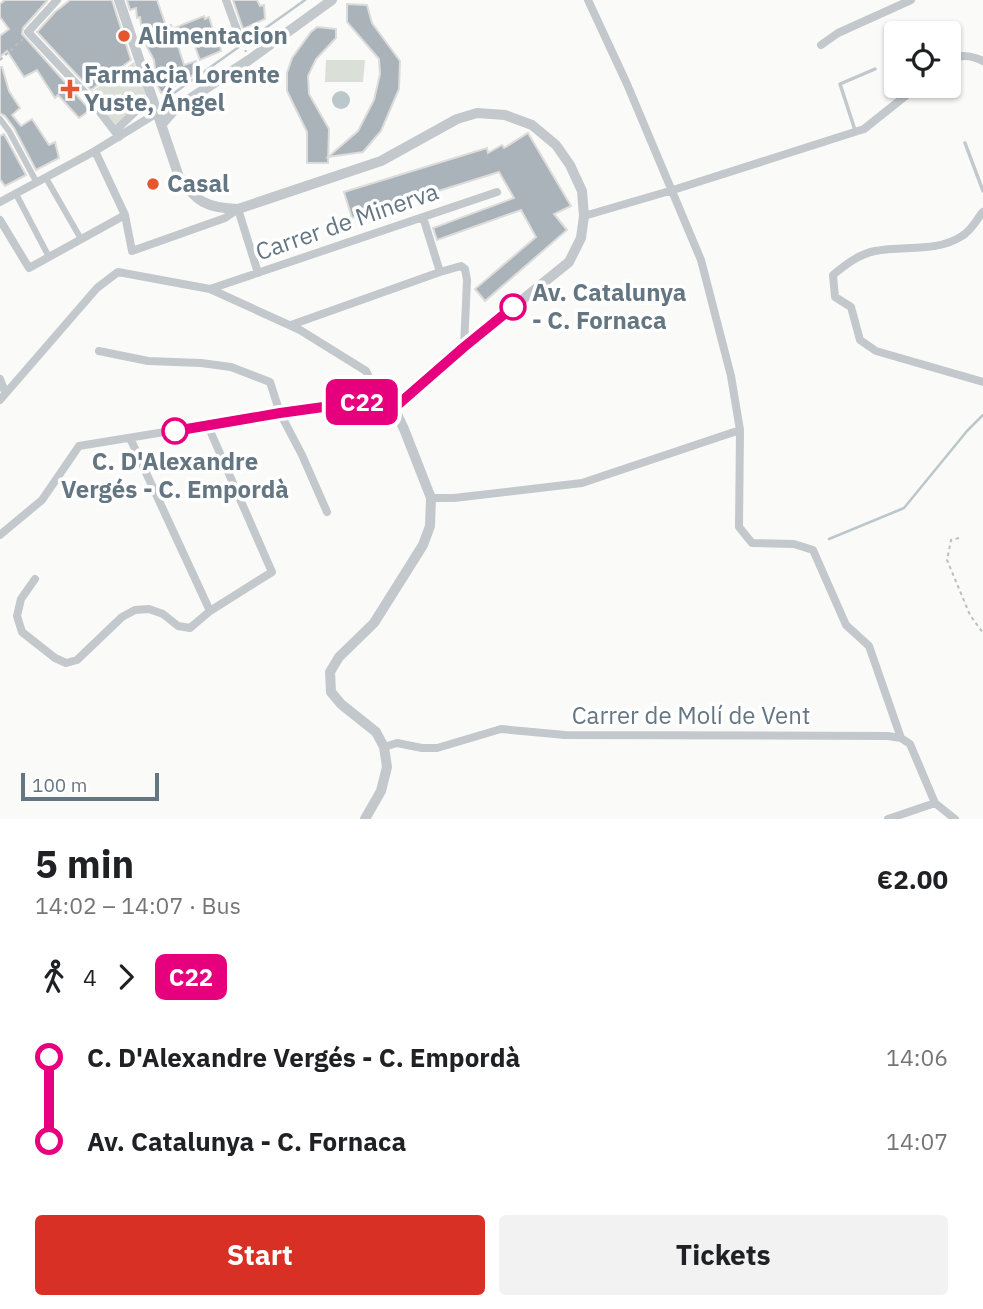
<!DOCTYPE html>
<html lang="en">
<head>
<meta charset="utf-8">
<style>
	:root { --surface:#fff; --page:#f2f2f2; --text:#202124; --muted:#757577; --accent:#d93025 }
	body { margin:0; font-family:"IBM Plex Sans",sans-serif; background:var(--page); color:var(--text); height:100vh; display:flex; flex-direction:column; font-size:26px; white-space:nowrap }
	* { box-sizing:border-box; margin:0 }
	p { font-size:23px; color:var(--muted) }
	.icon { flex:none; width:38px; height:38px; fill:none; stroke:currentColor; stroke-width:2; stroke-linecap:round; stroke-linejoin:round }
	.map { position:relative; height:819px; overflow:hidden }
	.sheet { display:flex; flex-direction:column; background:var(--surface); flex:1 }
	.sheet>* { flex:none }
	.badge { padding:0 14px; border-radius:10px; font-size:24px; line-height:46px }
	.tools { position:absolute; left:884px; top:21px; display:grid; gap:14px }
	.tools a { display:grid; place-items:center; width:77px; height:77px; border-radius:7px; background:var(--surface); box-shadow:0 2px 5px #0004; font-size:35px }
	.scale { position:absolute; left:21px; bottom:18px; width:138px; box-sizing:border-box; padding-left:7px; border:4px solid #657683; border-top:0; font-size:19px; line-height:24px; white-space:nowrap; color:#657683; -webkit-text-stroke:5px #fff; paint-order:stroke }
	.map>.badge { position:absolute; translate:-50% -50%; box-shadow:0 0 0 4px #fff }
	.legs { display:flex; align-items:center; gap:10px; height:77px; padding:0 35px; font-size:23px }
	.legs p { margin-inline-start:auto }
	.headline { display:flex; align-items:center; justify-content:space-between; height:119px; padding:0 35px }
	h1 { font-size:38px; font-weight:800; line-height:52px }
	.cta { display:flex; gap:14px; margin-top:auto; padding:14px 35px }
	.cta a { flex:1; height:80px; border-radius:7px; background:var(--accent); color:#fff; font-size:28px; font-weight:800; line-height:80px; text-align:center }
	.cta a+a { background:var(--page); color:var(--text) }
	ul { padding:0 35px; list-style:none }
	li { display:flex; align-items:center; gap:24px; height:84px; font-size:26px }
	li i { display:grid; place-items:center; width:10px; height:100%; margin:0 9px; background:currentColor }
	li i::after { content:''; width:18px; height:18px; margin:-9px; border:5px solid; border-radius:50%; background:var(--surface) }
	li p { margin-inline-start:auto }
	li:first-child i { background:linear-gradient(#0000 50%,currentColor 0) }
	li:last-child i { background:linear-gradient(currentColor 50%,#0000 0) }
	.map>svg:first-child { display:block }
</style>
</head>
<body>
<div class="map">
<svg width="983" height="819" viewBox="0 0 983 819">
	<rect width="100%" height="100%" fill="#fafaf8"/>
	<!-- green -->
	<path fill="#dadfd7" d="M326 60H365L363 82H325Z
		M134 62 146 87 145 97 114 126 87 95Z"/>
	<!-- water -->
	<path fill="#bbc7cb" d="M332 100a9 9 0 1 1 18 0a9 9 0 1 1-18 0Z"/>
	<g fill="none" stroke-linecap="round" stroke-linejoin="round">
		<!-- stream -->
		<path stroke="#bbc7cb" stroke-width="2.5" d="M174 93 305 0
			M829 539 904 508 967 431 983 415"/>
	</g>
	<!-- building -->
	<path fill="#aab3b9" stroke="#dcdcda" stroke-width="2" d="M5 0H46L47 1 23 28 22 34 90 110 79 118 58 95 55 98 37 70 24 77 7 51 0 57V36L9 29 0 17V4Z
		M70 0H112L131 60 91 90 37 32 55 12Z
		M127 0H157L166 26 171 25 172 29 204 16 205 19 209 17 217 42 219 41 221 51 200 60 190 33 176 39 184 65 196 61 199 71 181 83 161 93 157 85 154 60 146 45 142 32 140 17 137 18 136 8 130 10Z
		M233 0H257L260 6 264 5 265 19 243 29Z
		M347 4 367 5 372 23 400 61 399 89 381 131 363 152 328 157 358 131 374 100 380 74 379 59 347 22Z
		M317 27 336 29V38L316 59 308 76 309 94 329 129 328 163H307V132L287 91V73L292 58 311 32Z
		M0 67H2L9 91 20 108 12 115 21 126 32 119 49 145 55 142 59 158 36 170 14 128 5 116 0 113Z
		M528 133 571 206 554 214 567 230 485 301 475 289 536 237 521 210 437 240 433 228 514 198 499 172 352 218 344 192 487 148 488 153 502 145 504 148Z
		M4 134 26 175 5 186 0 179V136Z"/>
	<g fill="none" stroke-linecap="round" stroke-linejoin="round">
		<!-- path -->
		<path stroke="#bbbfc2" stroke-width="2" stroke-dasharray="3.5 3.5" stroke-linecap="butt" d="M240 37 246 52
			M0 60 23 39
			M959 538 951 540 947 560 970 615 983 633"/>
		<!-- service -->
		<path stroke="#c3c8cc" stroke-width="3.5" d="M855 130 840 84 875 69
			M965 143 983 191"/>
		<!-- pedestrian -->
		<path stroke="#c3c8cc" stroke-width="6" d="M0 119 9 131 37 183
			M46 178 81 239
			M16 194 49 257"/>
		<!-- minor -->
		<path stroke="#c3c8cc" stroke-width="8" d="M57 0 28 32 87 95 119 137
			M226 0 237 30
			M588 0 627 84 701 260 731 376 740 430 739 527 752 543 794 544 813 550 846 625 869 646 901 738
			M821 45 838 33 911 0
			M948 61C961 54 970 55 983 61
			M119 137 118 128 140 107 154 102
			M95 151 125 215 132 251 225 218 238 209 258 273
			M0 202 95 151 157 113
			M983 212C976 220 972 230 962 236 936 253 904 245 875 251 859 254 845 265 833 275L835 297 851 307 860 340 876 351 983 382
			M584 216 673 190 864 129 918 86
			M423 217 440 272
			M0 220 29 268 125 215
			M210 289 497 192
			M291 325 440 272 461 266 465 269 467 280 464 347
			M99 351 148 361 201 363 231 367 270 382 280 413 302 455 327 512
			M0 379 5 392
			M0 400 97 288 118 272 210 289 300 330 366 371 383 406
			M130 438 210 611
			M431 498H454L582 483 740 430
			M0 535 42 500 79 446 280 413 367 401 394 408
			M35 579 21 599 17 616 22 632 55 658 66 663 77 660 122 617 135 610 149 609 163 614 178 626 190 628 210 611 272 572 208 426
			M384 747 397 743 422 748H437L501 729 565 735 888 736 901 738 910 744 935 803 955 819
			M888 819 935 803"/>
		<!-- tertiary -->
		<path stroke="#c3c8cc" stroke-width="10" d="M119 0 179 177C196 202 207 208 238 209L381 161 457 119 477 113 505 115 532 125 556 145 570 165 582 191 584 216 581 238 569 262 464 347 394 408 404 429 431 498 430 526 423 545 374 623 339 657 330 672 331 692 341 704 376 732 384 747 387 767 381 791 365 819
			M162 124 176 108 249 60 332 0"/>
	</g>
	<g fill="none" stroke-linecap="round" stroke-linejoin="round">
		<!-- line-1 casing -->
		<g stroke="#fff" stroke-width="16">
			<path id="line-1" d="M175 431 280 413 367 401 394 408 464 347 513 307"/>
		</g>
		<!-- line-1 -->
		<use href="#line-1" stroke="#e6007e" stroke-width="10"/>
	</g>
	<!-- markers -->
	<g fill="#e4572e" stroke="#fff" stroke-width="2.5">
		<circle cx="124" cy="36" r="7"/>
		<path d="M66.5 78.5h7v7h7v7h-7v7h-7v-7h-7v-7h7z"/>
		<circle cx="153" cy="184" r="7"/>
	</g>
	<g fill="#fff" stroke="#e6007e" stroke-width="3.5">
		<circle cx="513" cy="307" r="12"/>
		<circle cx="175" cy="431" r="12"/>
	</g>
	<g text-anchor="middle" stroke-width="7" stroke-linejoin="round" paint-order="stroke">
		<!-- poi labels -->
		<g font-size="24" font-weight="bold" fill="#657683" stroke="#fff" text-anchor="start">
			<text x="138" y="44">Alimentacion</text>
			<text x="84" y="83">Farmàcia Lorente<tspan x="84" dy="28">Yuste, Ángel</tspan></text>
			<text x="167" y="192">Casal</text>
		</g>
		<!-- street labels -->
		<g font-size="24" fill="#657683" stroke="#fff">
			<text transform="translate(347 222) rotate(-19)" y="8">Carrer de Minerva</text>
			<text x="691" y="724">Carrer de Molí de Vent</text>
		</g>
		<!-- stop labels -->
		<g font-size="24" font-weight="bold" fill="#657683" stroke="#fff" text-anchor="start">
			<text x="532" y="301">Av. Catalunya<tspan x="532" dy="28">- C. Fornaca</tspan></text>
			<text x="175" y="470" text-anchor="middle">C. D'Alexandre<tspan x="175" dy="28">Vergés - C. Empordà</tspan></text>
		</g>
	</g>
</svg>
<div class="tools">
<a><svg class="icon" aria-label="locate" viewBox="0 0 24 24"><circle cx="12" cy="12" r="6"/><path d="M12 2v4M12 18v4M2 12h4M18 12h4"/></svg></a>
</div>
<div class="scale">100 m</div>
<b class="badge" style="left:362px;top:402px;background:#e6007e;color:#fff">C22</b>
</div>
<section class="sheet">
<div class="headline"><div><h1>5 min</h1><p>14:02 – 14:07 · Bus</p></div><b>€2.00</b></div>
<div class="legs"><svg class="icon" aria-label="walk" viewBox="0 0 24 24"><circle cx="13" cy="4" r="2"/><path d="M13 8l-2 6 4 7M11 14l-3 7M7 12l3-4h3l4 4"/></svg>4<svg class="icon" aria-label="forward" viewBox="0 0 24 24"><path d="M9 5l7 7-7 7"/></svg><b class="badge" style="background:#e6007e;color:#fff">C22</b></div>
<ul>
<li><i style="color:#e6007e"></i><b>C. D'Alexandre Vergés - C. Empordà</b><p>14:06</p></li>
<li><i style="color:#e6007e"></i><b>Av. Catalunya - C. Fornaca</b><p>14:07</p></li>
</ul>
<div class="cta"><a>Start</a><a>Tickets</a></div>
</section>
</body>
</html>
